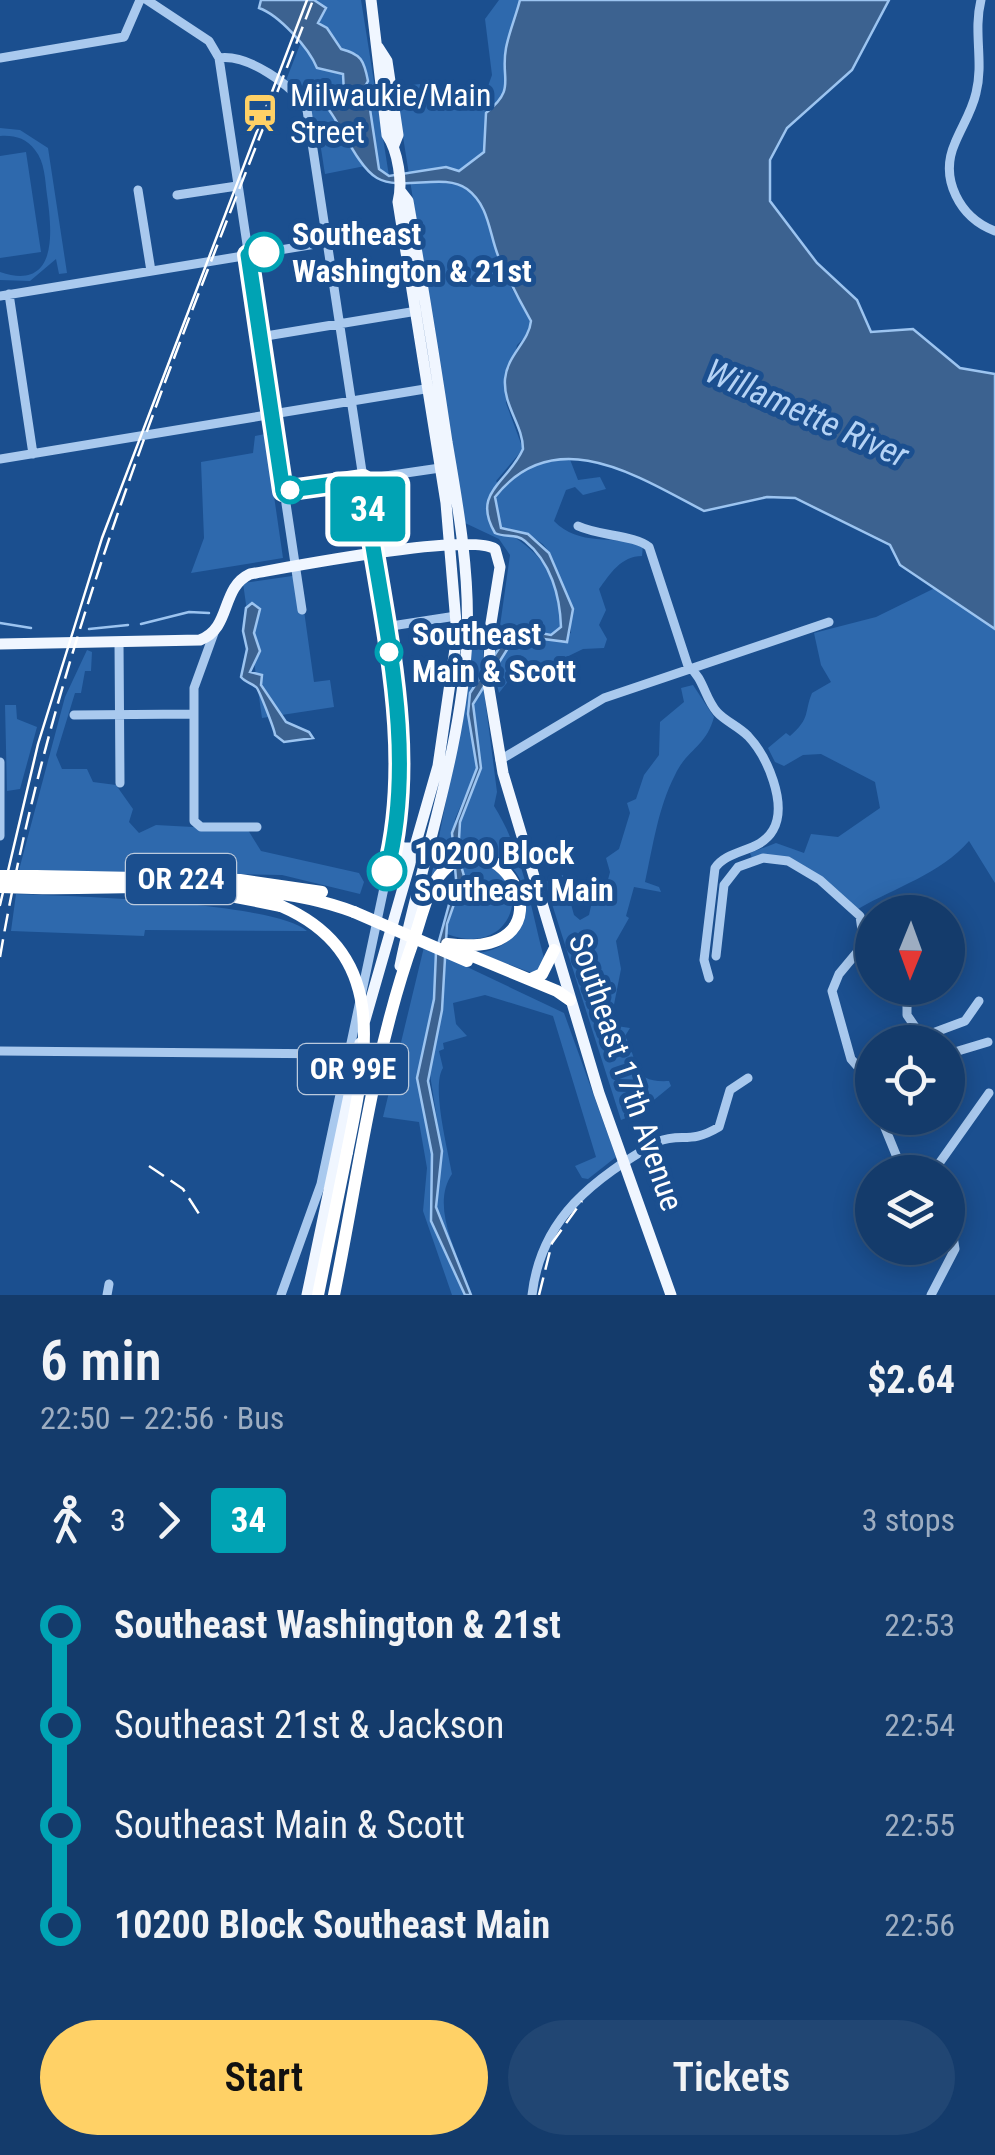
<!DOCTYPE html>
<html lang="en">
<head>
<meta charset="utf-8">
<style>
	:root { --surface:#143b6b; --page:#214673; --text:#f1f3f6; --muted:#9dadc1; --line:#33557e; --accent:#ffd166 }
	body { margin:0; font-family:"Roboto Condensed",sans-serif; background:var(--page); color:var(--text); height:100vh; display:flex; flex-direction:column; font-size:38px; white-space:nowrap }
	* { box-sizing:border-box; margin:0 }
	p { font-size:32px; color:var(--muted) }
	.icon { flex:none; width:55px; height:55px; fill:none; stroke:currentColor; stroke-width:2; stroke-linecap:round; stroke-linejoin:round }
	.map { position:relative; height:1295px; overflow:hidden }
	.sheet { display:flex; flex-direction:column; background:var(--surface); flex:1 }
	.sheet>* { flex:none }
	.badge { padding:0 20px; border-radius:8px; font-size:35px; line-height:65px }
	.needle { width:65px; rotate:181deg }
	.buttons { position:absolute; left:855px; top:895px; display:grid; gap:20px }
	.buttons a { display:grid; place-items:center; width:110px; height:110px; border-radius:50%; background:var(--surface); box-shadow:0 5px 25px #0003,0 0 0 2px var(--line); font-size:50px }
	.map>.badge { position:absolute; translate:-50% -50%; box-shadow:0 0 0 5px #fff }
	.legs { display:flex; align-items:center; gap:15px; height:110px; padding:0 40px; font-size:32px }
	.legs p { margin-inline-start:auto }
	.overview { display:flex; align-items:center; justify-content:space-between; height:170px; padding:0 40px }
	h1 { font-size:55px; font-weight:600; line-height:75px }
	.primary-button { display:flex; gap:20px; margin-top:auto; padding:20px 40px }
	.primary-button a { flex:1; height:115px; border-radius:60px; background:var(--accent); color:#111; font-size:40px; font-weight:600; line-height:115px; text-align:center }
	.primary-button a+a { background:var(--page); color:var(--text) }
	ul { padding:0 40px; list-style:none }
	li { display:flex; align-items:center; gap:35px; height:100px; font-size:38px }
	li i { display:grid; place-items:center; width:15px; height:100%; margin:0 12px; background:currentColor }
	li i::after { content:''; width:25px; height:25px; margin:-12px; border:8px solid; border-radius:50%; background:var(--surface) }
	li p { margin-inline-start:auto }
	li:first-child i { background:linear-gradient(#0000 50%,currentColor 0) }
	li:last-child i { background:linear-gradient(currentColor 50%,#0000 0) }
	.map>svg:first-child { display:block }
</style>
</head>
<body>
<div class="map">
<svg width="995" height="1295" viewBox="0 0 995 1295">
	<rect width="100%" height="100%" fill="#1b4f8f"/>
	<!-- green -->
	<path fill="#2e69ad" d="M315 0H361L389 176 379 169 357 54 341 49 327 28 320 25 319 15 325 8Z
		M499 0H520C516 16 509 32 506 48 500 81 517 88 486 113L484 152 459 171 446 167 420 180 459 185 474 195 489 222 512 289 531 321 528 334 517 345 506 403 523 449 496 481 502 488 536 462 569 457 578 480 600 477 606 489 583 495 575 487 566 490 554 521C579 547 613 535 643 545L642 556C621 556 610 574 599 589L606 610 599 625 607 639 604 648 583 649 548 666H520L499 693C480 620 536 650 571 633 571 613 557 553 540 542 529 534 513 533 501 528L494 496 493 524C540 551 559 570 561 627L551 635 529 631 497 647 510 555 499 539 465 523 395 87 420 84 423 100 486 92 492 75 485 19Z
		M301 42 309 46 317 68 343 74 347 80 344 93 329 110 365 166 325 174C319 137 318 105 285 83Z
		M0 128 20 130 48 148 67 273 59 274 56 259 30 281 0 280V272C59 292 52 230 47 195 45 180 45 162 35 150 26 138 14 135 0 136Z
		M26 152 41 252 0 258V156Z
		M265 434 283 558 191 573 204 538 201 462 253 453 255 436Z
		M299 575 314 682 330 680 334 707 262 718 243 583Z
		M935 588 995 629V883L969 841C940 874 896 887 858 909 824 877 799 860 752 858L750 853 776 843 804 853 811 834 838 837 880 808 875 782 821 754 803 755 784 766 775 762 768 748 786 733 790 736C811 718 804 712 812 693L831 682 821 665 814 633 876 617Z
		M473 627 484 628 483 668 468 703 477 768 455 819 452 858 431 878 467 693Z
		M87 650 92 652 91 671H85L81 693H75L56 755 62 769H87L93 782 116 785 133 809 129 822 139 833 156 825 248 830 261 851 359 873 364 882 360 894 282 875 19 870 65 697Z
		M483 683 497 792 494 806C523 852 530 905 544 958L542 967 532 973 478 953C555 943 531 833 458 855L460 822 479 777 472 717 474 698Z
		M693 685 714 717C706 747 687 749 675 775 658 808 653 846 645 882L659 887 661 892 634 887 626 916 629 918 616 941 621 969 610 1025 630 1028 625 1036C640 1063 630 1083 669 1081L671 1086 638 1113 621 1120 545 882 563 875 574 915 580 920 589 915 591 906 603 899 610 872 606 858 619 849 630 813 627 803 636 799 644 775 659 755 660 722 684 702 681 688Z
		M5 705H16L17 719 37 727 20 789 7 791Z
		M480 864C537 877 514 960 447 934 448 909 469 891 461 866Z
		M16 894C71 896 274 902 307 931L145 930 144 936 11 931Z
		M424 947 436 952 434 999 417 1078 432 1154 431 1221 465 1295H452L423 1211 427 1168 419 1122 383 1117Z
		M446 957 564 1013 616 1157 588 1179 582 1178 575 1166 596 1157 553 1016 485 995 453 1003 456 1024 467 1036 443 1043 444 1049 439 1051 443 1068C431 1086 448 1150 452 1174 429 1208 460 1261 475 1295L435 1207 442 1151 428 1062 442 1010Z"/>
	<!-- water -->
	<path fill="#3c6290" stroke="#9cc4f0" stroke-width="2.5" d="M261 0H314L326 8 318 23 327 28 341 49C361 54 364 60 368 81L362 92 370 109 379 169 389 176 446 167 459 171 484 152 486 113C517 88 500 80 506 48 509 32 516 16 520 0H889L852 70 787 128 770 160V201L817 263 857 300 871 332 913 329 960 368 995 374V629L900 565 890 545 795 498 767 497 704 511C636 475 554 422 495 497L501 528 528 534 549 553 573 609 567 642 528 637 513 640 473 704 481 768 460 822 458 855 464 876 447 924 442 1010 428 1081 442 1151 436 1207 471 1295H465L431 1221 432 1154 417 1078 434 999 436 952 456 879 452 833 477 768 468 714 470 693 505 639 529 631 551 635 561 627C560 596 551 562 525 541 516 533 505 538 495 533 471 492 508 483 523 449 523 425 503 406 505 379 507 355 529 342 531 321 519 300 509 280 499 258 489 235 490 206 467 189 444 172 402 192 377 178 358 167 342 127 329 110L344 93 343 74 317 68C309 48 279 15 259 8Z
		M252 603 260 609 254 633 260 651 250 672 262 675 261 685 286 722 309 732 313 738 284 742 275 735C275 731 259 689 256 687 251 683 245 682 241 677L247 649 243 631 246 608Z"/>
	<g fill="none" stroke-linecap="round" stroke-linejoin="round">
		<!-- stream -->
		<path stroke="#9cc4f0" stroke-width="2.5" d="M0 623 31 628
			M141 624 189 612 209 613
			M89 629 128 625"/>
		<!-- minor -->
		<path stroke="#a9c9ee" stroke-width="9" d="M147 0 209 41 219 58 302 610
			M981 0C973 32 984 62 976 93 972 111 962 126 955 143 939 179 960 218 995 231
			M0 58 124 37 140 0
			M219 58C248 54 293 85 307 110L391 662 400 782 394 841 321 1184 281 1295
			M138 190 151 271
			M177 195 237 186
			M9 294 33 454
			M0 296 407 229
			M260 337 417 311
			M0 459 431 388
			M283 491 440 468
			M578 526C599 536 635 535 649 547L688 666C704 678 704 697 717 712 725 721 738 726 748 736 767 756 788 804 773 830 760 853 729 848 715 868L704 960 709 978
			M385 627 456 616
			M214 633 194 688V821L201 827H257
			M119 642 120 783
			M74 715 193 714
			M500 760 604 698 829 622
			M0 762V836
			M716 956 724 885 738 867 763 858 788 861 820 880 860 916 864 944 839 974 832 991 851 1059 872 1083
			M907 1000V1015L922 1037
			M924 1042 922 1037 965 1021 979 1001
			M0 1051 347 1054
			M948 1054 988 1042
			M881 1118 903 1172
			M933 1172 989 1093
			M107 1295 109 1284
			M532 1295C541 1217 594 1179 657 1142 682 1132 689 1145 719 1127L730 1090 748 1078
			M931 1295 955 1249 948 1206"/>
		<!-- major -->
		<path stroke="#f0f6ff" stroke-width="11" d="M378 47 387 61 398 135 394 145
			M0 644 200 640C232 628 220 588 250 574 290 567 469 532 495 549L500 567 491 623 488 683 503 773 599 1093 671 1295
			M394 841 403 848H413
			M389 864 417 848
			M400 966C422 858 462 749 467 638 470 573 458 506 447 442 435 361 422 281 408 201L401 192
			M365 1020 438 766 457 635 446 503 398 202C403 183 398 151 387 135L371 0
			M307 1295 360 1043"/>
		<!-- highway -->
		<path stroke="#fff" stroke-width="12" d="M36 876 240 880 322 892
			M33 888C134 890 261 876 354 912
			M236 897 281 906
			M458 950 557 991 570 1000
			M531 979 542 974 554 950
			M318 1295 347 1152
			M334 1295C358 1177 373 1053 414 939 421 919 426 894 439 876 497 802 584 961 447 944"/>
		<!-- tram -->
		<path stroke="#fff" stroke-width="2.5" d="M0 905 38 744 102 538 307 0"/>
		<!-- rail -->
		<path stroke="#fff" stroke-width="2.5" stroke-dasharray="18 8" stroke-linecap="butt" d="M0 957C56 625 193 313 313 0
			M149 1166 183 1189 203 1220
			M539 1295 552 1243 582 1201"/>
		<!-- highway-bridge -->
		<path stroke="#fff" stroke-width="12" d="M0 876H36
			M0 887 33 888
			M281 906C392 954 366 1057 347 1152
			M354 912 467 961"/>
	</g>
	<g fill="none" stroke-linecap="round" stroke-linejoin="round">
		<!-- line-1 casing -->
		<g stroke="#fff" stroke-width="22">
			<path id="line-1" d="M264 252 248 255 283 491 363 480C379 609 420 742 387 871"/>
		</g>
		<!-- line-1 -->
		<use href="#line-1" stroke="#00a3b4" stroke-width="15"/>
	</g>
	<!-- icons -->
	<defs>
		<g id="station-bare" transform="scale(3)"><path d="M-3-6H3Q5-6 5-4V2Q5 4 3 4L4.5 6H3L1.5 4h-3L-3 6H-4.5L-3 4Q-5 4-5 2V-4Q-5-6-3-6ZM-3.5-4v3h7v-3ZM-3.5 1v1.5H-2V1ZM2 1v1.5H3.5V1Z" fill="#ffd166" stroke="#1b4f8f" stroke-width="2.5" paint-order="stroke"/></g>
	</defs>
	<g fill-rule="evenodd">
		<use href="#station-bare" x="260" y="113"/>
	</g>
	<!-- markers -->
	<g fill="#fff" stroke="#00a3b4" stroke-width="5">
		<circle cx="264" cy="252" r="18"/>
		<circle cx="290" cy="490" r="12"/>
		<circle cx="389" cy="652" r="12"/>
		<circle cx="387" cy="871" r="18"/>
	</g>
	<g text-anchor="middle" stroke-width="10" stroke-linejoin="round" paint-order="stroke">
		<!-- shield labels -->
		<g fill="#1b4f8f" stroke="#bbcadd" stroke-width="2.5">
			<rect x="126" y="854" width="110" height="50" rx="8"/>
			<rect x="298" y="1044" width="110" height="50" rx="8"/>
		</g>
		<g font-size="30" font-weight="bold" fill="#fff">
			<text x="181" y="889">OR 224</text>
			<text x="353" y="1079">OR 99E</text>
		</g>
		<!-- poi labels -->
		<g font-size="32" fill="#fff" stroke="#1b4f8f" text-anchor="start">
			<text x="290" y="106">Milwaukie/Main<tspan x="290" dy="37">Street</tspan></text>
		</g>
		<!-- stop labels -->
		<g font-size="32" font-weight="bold" fill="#fff" stroke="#1b4f8f" text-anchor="start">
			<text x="292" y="245">Southeast<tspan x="292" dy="37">Washington &amp; 21st</tspan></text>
			<text x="412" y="645">Southeast<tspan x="412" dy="37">Main &amp; Scott</tspan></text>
			<text x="414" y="864">10200 Block<tspan x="414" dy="37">Southeast Main</tspan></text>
		</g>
		<!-- street labels -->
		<g font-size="32" fill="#fff" stroke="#1b4f8f">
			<text transform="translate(626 1072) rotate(71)" y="11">Southeast 17th Avenue</text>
		</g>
		<!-- water labels -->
		<g font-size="35" font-style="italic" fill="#b5d3f5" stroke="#1b4f8f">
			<text transform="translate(807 413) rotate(24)" y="12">Willamette River</text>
		</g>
	</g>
</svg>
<div class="buttons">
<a><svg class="needle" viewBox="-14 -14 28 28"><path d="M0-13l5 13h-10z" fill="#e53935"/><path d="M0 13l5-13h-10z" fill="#9dadc1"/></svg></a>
<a><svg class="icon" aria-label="locate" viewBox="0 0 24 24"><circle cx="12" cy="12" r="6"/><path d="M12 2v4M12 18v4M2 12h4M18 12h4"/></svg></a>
<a><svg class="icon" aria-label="layers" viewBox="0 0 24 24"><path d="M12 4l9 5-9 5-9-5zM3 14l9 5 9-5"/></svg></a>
</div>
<b class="badge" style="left:368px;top:509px;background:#00a3b4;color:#fff">34</b>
</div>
<section class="sheet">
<div class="overview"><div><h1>6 min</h1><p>22:50 – 22:56 · Bus</p></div><b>$2.64</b></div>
<div class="legs"><svg class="icon" aria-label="walk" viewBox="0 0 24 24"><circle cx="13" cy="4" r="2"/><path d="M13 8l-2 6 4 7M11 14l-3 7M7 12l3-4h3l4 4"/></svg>3<svg class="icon" aria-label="forward" viewBox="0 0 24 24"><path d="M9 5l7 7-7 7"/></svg><b class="badge" style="background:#00a3b4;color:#fff">34</b><p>3 stops</p></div>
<ul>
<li><i style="color:#00a3b4"></i><b>Southeast Washington &amp; 21st</b><p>22:53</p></li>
<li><i style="color:#00a3b4"></i><span>Southeast 21st &amp; Jackson</span><p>22:54</p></li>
<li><i style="color:#00a3b4"></i><span>Southeast Main &amp; Scott</span><p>22:55</p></li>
<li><i style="color:#00a3b4"></i><b>10200 Block Southeast Main</b><p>22:56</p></li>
</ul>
<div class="primary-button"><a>Start</a><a>Tickets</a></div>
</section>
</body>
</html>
